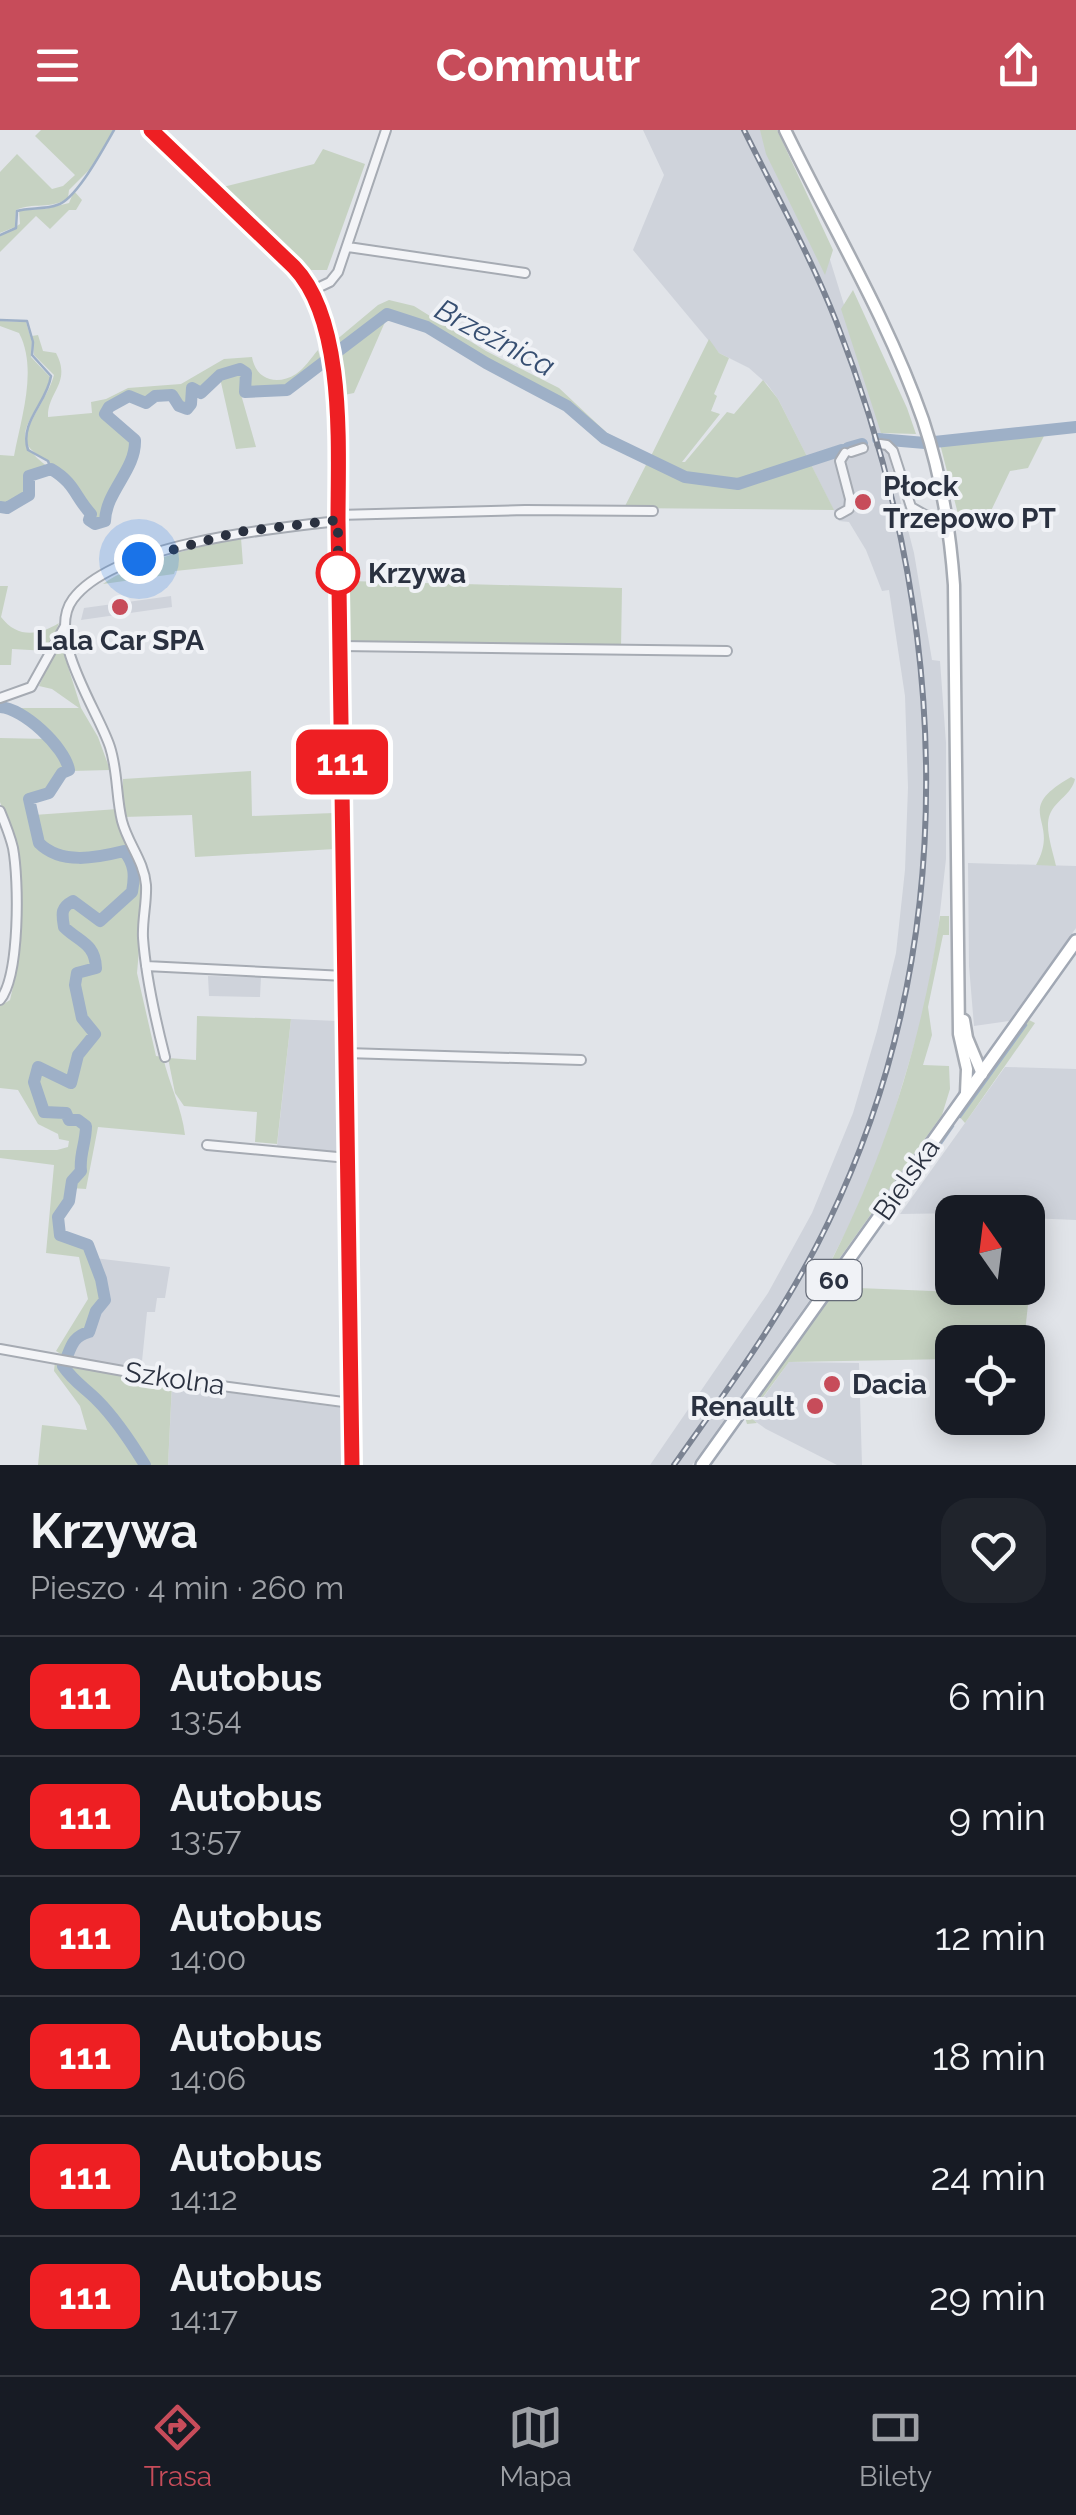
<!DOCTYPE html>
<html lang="pl">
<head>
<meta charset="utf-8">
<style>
	:root { --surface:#171b24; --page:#20242c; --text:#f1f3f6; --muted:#9ea1a6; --line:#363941; --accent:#c74c5a }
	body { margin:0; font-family:Raleway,sans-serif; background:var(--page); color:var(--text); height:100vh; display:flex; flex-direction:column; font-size:38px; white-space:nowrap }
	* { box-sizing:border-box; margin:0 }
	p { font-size:32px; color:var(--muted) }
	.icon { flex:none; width:55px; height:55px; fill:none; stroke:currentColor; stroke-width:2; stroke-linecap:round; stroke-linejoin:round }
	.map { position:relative; height:1335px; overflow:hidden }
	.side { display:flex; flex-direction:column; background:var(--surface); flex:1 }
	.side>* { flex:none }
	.badge { padding:0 20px; border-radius:15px; font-size:35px; line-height:65px }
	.needle { width:65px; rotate:346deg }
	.controls { position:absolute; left:935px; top:1065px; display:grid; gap:20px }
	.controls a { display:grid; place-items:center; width:110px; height:110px; border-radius:20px; background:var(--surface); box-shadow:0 5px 25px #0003; font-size:50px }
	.you { position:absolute; width:50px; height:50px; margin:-25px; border:8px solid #fff; border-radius:50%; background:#1a73e8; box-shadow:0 0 0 15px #1a73e833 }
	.map>.badge { position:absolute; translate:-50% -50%; box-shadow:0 0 0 5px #fff }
	.round { display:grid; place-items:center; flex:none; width:105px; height:105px; border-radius:30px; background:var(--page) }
	.headline { display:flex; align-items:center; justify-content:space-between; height:170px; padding:0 30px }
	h1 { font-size:48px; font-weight:700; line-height:75px }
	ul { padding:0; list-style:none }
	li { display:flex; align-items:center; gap:30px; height:120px; padding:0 30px; border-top:2px solid var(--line) }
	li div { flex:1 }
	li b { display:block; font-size:38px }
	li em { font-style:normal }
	li .badge { min-width:110px; font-weight:700; text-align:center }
	header { display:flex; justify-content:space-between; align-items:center; height:130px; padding:0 30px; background:var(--accent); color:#fff; font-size:45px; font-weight:700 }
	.tabs { display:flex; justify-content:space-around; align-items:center; height:140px; border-top:2px solid var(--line); background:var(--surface); font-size:28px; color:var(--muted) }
	.tabs a { display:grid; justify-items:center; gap:5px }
	.tabs .selected { color:var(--accent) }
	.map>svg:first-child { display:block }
</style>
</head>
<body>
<header><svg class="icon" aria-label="menu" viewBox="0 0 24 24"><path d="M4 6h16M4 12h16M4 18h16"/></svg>Commutr<svg class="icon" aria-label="share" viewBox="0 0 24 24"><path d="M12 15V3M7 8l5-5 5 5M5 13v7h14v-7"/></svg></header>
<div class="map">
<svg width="1076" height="1335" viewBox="0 0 1076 1335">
	<rect width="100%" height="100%" fill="#e1e4e9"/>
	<!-- built -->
	<path fill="#cfd3db" d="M643 0H774L817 88 878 284 914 423 932 530 940 531 946 613V729L937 809 923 886 886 1009 855 1084 814 1164 692 1335H650L768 1163 812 1083 853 983 877 901 896 823 905 740 908 657 905 566 889 460 882 461 866 420 849 392 839 391 778 269 767 254 749 238 719 223 633 120 664 45Z
		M171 466 172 477 81 490 84 478Z
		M968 733 1076 736V798L1009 891 974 896 969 836Z
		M208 846 261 847 260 867 209 866Z
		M291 889 337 891 340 1022 277 1016Z
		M1005 937 1076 939V1090L1028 1088V1082L900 1084Z
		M94 1128 170 1137 165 1168H157L155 1182H147L141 1241 72 1226V1219L78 1209 89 1205 99 1180 106 1172 105 1156Z
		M789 1232 859 1233 862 1335H837L766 1299 749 1287Z
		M172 1255 343 1278 344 1335H168Z"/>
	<!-- green -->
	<path fill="#c6d2c2" d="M41 0H113L95 34 69 60 68 68C51 80 32 72 16 80L15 97 0 103V42L17 24 52 59 63 56 75 45 35 6Z
		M760 0H777L833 120 825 145 766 24Z
		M323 19 365 34 327 140H311L223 57 314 34Z
		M74 61 82 70 76 80H69L50 99 36 86 0 122V106L20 94 19 80 45 79 69 73Z
		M853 160 907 278 916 304 881 303 841 179Z
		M389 170 414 176 486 221 559 258 607 303 651 326 709 209 719 223 729 228 714 264 717 266 711 281 720 284 682 332H685L727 282 734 284 763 250 778 269 834 380 624 378 647 333 608 314 564 278 497 245 431 205 396 189 385 192 354 263 344 265 335 211 378 175Z
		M0 191 26 192 32 212 31 227 50 247C41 290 0 301 48 337L40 343H28L26 351 30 361 7 377 0 375V325L14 326C21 288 38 239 19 203L0 196Z
		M38 205 43 221 56 223C72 253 47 262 48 287L92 283 91 272 106 269 128 258 181 254 224 229 252 227C256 250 277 256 296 244 304 239 311 228 318 220L321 231 287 258 244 260 247 243 241 237 218 244 207 258 199 262 193 256 190 274 186 278 180 276 172 264 156 265 145 271 130 264 108 276 103 285 134 310 135 316C125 340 106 364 104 389L95 393C85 369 71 352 51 334 43 327 26 321 26 308 25 296 49 265 54 245L34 225 32 206Z
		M239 240 245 244 240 261 256 317 236 319 220 248Z
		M1045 304 1028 338 1010 341 989 385 958 384 940 314Z
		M241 408 243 434 175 441 174 444 103 454C132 432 204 415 241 408Z
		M349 451 622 458 621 518 350 512Z
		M0 456H8L1 487C17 508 38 506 59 493L48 521 12 519 11 535H0Z
		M60 511 81 578 98 607 110 640 71 641 66 622 15 578H79L52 559 39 556Z
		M0 608 48 609 64 624 67 639 59 642 48 662 28 668C32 683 30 701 38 715 49 737 103 727 123 724L132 737 130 763 100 790 84 774 74 770 65 774 59 784 67 803C84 811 94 819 94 838L76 842 74 856 80 889 94 905 77 925 71 952 40 936 36 937 33 951 43 984 64 985 68 991 85 997 78 1028 79 1041C68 1054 56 1090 59 1106L85 1115 88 1119 100 1150 103 1169 92 1185 87 1201H79L68 1211 64 1226 56 1221 88 1169 79 1127 46 1123 54 1035 0 1028V1020H57L68 1017 69 1011 59 1009 58 1004 38 994 18 960 0 958V876L10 870 16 844 17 799 14 712 0 672Z
		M251 641 252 686 334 683 335 719 195 727 192 685 123 687V649Z
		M1071 647 1075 649C1072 664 1056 670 1050 684 1044 698 1053 721 1056 736L1036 735C1062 689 1010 682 1071 647Z
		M118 679 141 740 144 763 137 843 156 926 163 927C169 954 182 978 185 1005L98 997 86 1059 71 1058 82 1042C80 1025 88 1013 88 995L78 989 73 991 66 981H44L35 949 40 938 74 954C76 944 77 928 83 920 94 905 105 906 83 889L76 855 78 844 89 843 98 837C97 817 85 809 67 800L63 785 66 777 76 774 101 792 134 762C139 746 135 732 124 719 97 726 68 730 44 716L34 685Z
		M940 786H949V805H943L928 877 932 905 923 935 949 936 950 959 942 985 814 1164C879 1045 921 920 940 786Z
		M197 886 291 889 277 1014 255 1012 257 982 184 976 175 963 168 928 196 930Z
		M1027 889 1035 893 965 993 958 985Z
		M834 1157 1029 1165 1024 1212H952V1229L789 1232 749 1286 757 1293 747 1294 744 1284Z
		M55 1231 71 1236 172 1253 168 1335H38L42 1295 87 1300 80 1276 54 1241Z"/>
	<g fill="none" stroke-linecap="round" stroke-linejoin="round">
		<!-- stream -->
		<path stroke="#9eb0c7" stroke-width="2.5" d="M0 105 16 98 17 81C29 77 44 80 57 75 76 70 103 19 114 0
			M0 190 27 191 33 212 32 225 51 246C47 273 19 292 28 320L48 331 51 339
			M960 987 1026 895
			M924 1038 953 996
			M892 1082 917 1046"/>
		<!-- river -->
		<path stroke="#9eb0c7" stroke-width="12" d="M878 309 925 313 1076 297
			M848 318 862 314
			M0 377 7 378 29 365V346L51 339C75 353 75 367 91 384L89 390 95 394 105 391C106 361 136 340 135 310L105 284 109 277 129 266 146 273 155 266 172 265 179 276 187 279 191 274 192 258 201 263 220 245 240 239 246 243 245 262 287 260 387 184 427 197 486 233 567 276 604 308 685 347 738 354 842 320
			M0 577C23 578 65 617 69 640L62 643 49 663 29 669 39 713C61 735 96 728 124 721 135 734 135 746 132 762L100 791 73 771C60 778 62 784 64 797 79 812 95 813 96 838L77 843 75 855 82 888 95 904 78 925 71 953 38 937 34 952 44 982 66 983 69 990H78L86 996C86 1013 79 1025 81 1041L72 1051 69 1071 58 1087 60 1105 88 1115 101 1149 105 1170 96 1181 89 1202C70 1207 71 1220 63 1236 74 1252 84 1257 97 1270 116 1289 131 1312 145 1335"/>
		<!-- minor casing -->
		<g stroke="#a6abb3" stroke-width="12">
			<path id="minor" d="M348 117 525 143
				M313 160 330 152 338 142 386 0
				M880 314 887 315 893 321 911 377 925 385 947 389
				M851 322 863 318
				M840 384 849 379 850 369 840 331 845 323
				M338 385 525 380 653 381
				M341 516 727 521
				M0 568 31 557 65 496
				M0 681C5 693 10 705 13 718 19 750 20 846 0 870
				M146 836 345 846
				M346 923 581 930
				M165 927C155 888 146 848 143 808 142 790 147 772 146 755 144 731 128 714 122 691 116 667 118 642 110 617 98 580 45 506 73 469 114 414 273 398 338 391
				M207 1015 348 1028
				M0 1219 168 1249 351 1273"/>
		</g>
		<!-- tertiary casing -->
		<g stroke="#a6abb3" stroke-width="14">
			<path id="tertiary" d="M151 0 294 137C346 191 338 320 338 391L352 1335"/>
		</g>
		<!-- secondary casing -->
		<g stroke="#a6abb3" stroke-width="15">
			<path id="secondary" d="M785 0C831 95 888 189 923 290 941 344 950 399 954 455L959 904 967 939 966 963
				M964 890 967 908 982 944"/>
		</g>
		<!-- primary casing -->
		<g stroke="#a1a8b4" stroke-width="16">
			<path id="primary" d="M702 1335 1076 811"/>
		</g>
		<!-- minor -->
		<use href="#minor" stroke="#f3f4f7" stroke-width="8"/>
		<!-- tertiary -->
		<use href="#tertiary" stroke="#f3f4f7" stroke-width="9"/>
		<!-- secondary -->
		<use href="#secondary" stroke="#fff" stroke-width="10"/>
		<!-- primary -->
		<use href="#primary" stroke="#fff" stroke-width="11"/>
		<!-- rail casing -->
		<g stroke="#7b8392" stroke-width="6">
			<path id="rail" d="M674 1335C729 1257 786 1180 828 1093 966 808 949 481 836 191 810 125 775 63 744 0"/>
		</g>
		<!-- rail -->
		<use href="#rail" stroke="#f0f2f6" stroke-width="2.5" stroke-dasharray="8" stroke-linecap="butt"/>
	</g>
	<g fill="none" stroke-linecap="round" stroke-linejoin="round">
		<!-- line casing -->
		<g stroke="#fff" stroke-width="22">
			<path id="line" d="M151 0 294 137C346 191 338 319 338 390L352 1335"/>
		</g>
		<!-- line -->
		<use href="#line" stroke="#ee1f23" stroke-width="15"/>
		<!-- walk -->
		<path stroke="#2a3140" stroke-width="10" stroke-dasharray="0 18" d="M139 429 238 402 338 390V443"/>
	</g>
	<!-- markers -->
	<g fill="#c74c5a" stroke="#f0f2f6" stroke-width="4">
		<circle cx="863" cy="372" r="10"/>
		<circle cx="120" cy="477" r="10"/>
		<circle cx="832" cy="1254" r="10"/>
		<circle cx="815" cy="1276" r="10"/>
	</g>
	<circle fill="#fff" stroke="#ee1f23" stroke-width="5" cx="338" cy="443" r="20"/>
	<g text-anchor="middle" stroke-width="8" stroke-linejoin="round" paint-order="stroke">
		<!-- shield labels -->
		<rect fill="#f0f2f6" stroke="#656b77" stroke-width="2.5" x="806.5" y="1130" width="55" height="40" rx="8"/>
		<g font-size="25" font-weight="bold" fill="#2a3140">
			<text x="834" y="1159">60</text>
		</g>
		<!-- poi labels -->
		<g font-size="28" font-weight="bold" fill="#2a3140" stroke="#f0f2f6" text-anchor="start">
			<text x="883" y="366">Płock<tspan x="883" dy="32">Trzepowo PT</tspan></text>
			<text x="120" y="520" text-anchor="middle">Lala Car SPA</text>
			<text x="852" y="1264">Dacia</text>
			<text x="795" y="1286" text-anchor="end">Renault</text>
		</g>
		<!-- stop labels -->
		<g font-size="28" font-weight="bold" fill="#2a3140" stroke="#f0f2f6" text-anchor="start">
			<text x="368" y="453">Krzywa</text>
		</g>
		<!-- street labels -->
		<g font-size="28" fill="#2a3140" stroke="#f0f2f6">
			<text transform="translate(906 1049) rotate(-55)" y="10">Bielska</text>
			<text transform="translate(175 1248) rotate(8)" y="10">Szkolna</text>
		</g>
		<!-- water labels -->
		<g font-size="30" font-style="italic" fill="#364e71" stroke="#f0f2f6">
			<text transform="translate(495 208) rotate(28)" y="10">Brzeźnica</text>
		</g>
	</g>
</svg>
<div class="controls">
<a><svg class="needle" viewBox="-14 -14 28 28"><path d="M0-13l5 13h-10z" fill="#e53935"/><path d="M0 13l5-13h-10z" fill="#9ea1a6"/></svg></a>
<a><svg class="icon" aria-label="locate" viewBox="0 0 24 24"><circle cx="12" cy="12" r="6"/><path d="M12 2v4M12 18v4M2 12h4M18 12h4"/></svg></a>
</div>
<div class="you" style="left:139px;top:429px"></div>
<b class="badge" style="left:342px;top:632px;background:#ee1f23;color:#fff">111</b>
</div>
<section class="side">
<div class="headline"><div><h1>Krzywa</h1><p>Pieszo · 4 min · 260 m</p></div><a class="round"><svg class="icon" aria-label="heart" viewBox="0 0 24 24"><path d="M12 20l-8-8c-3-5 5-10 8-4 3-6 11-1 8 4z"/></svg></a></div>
<ul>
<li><span class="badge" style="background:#ee1f23;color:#fff">111</span><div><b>Autobus</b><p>13:54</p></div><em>6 min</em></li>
<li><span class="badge" style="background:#ee1f23;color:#fff">111</span><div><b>Autobus</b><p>13:57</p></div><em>9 min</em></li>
<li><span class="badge" style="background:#ee1f23;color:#fff">111</span><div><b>Autobus</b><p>14:00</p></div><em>12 min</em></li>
<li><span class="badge" style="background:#ee1f23;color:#fff">111</span><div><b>Autobus</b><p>14:06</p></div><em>18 min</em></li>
<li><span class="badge" style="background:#ee1f23;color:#fff">111</span><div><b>Autobus</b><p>14:12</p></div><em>24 min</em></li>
<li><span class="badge" style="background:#ee1f23;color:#fff">111</span><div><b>Autobus</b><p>14:17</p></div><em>29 min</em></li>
</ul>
</section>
<nav class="tabs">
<a class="selected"><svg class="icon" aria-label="directions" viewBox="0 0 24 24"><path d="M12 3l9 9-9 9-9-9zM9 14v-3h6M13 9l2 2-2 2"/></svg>Trasa</a>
<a><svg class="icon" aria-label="map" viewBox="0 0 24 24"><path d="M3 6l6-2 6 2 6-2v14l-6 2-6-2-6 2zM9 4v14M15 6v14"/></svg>Mapa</a>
<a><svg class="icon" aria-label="tickets" viewBox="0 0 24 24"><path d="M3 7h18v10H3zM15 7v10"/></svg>Bilety</a>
</nav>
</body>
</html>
